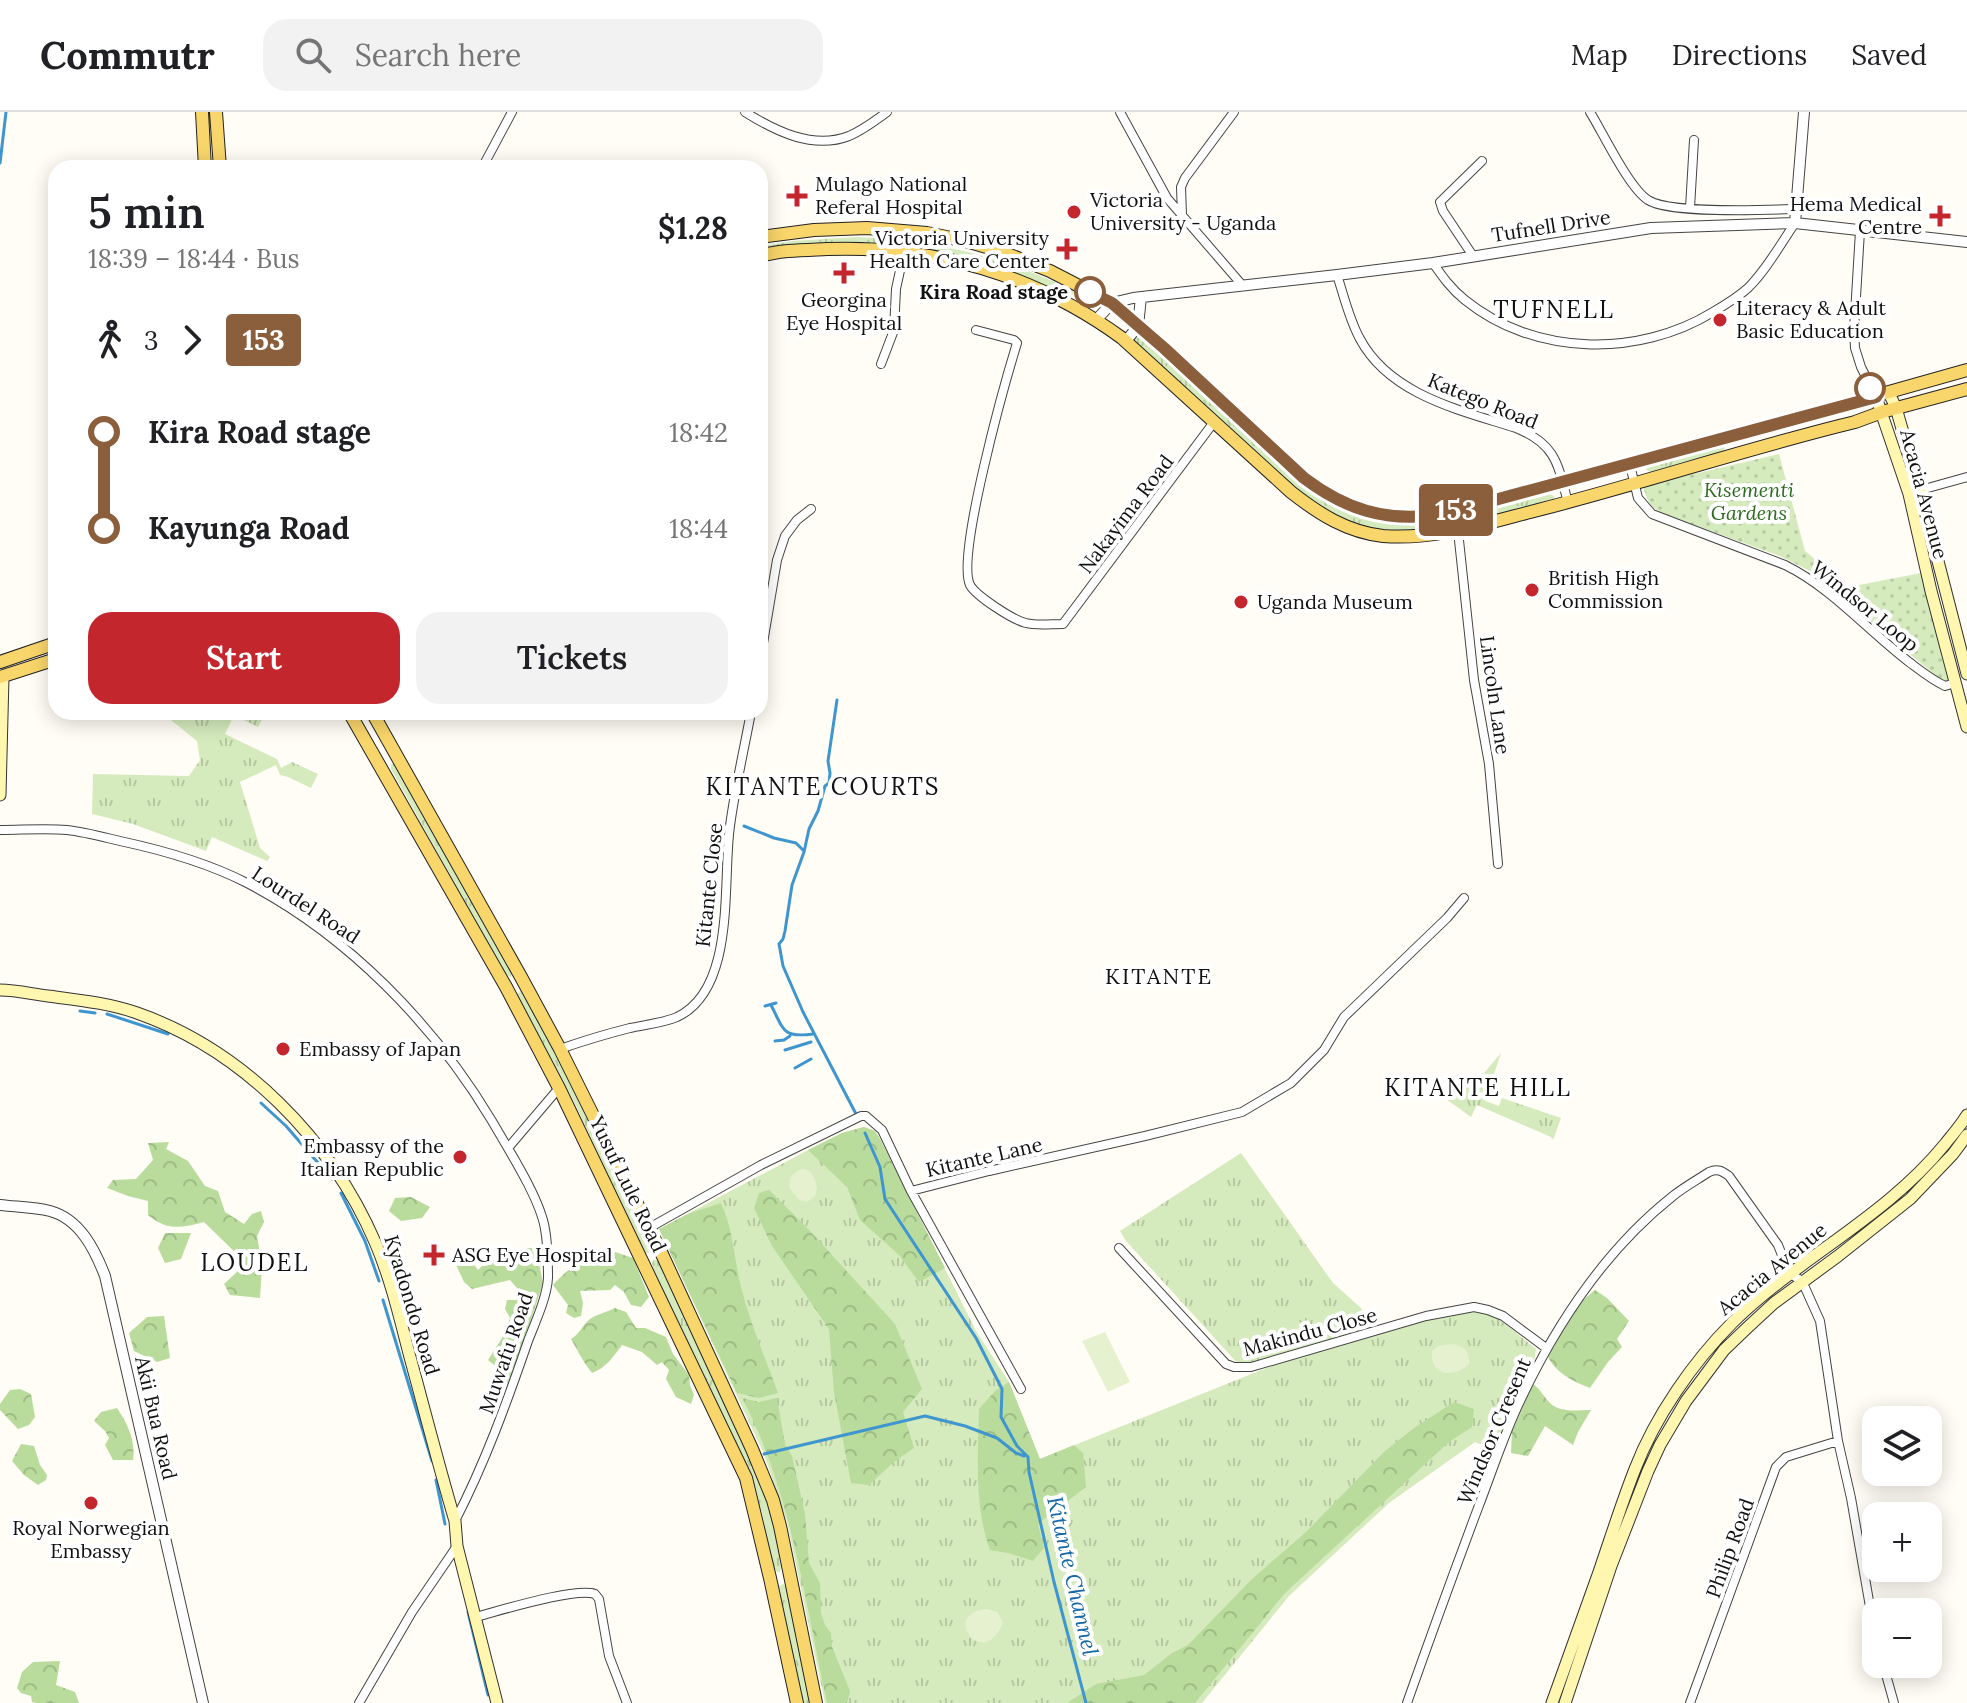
<!DOCTYPE html>
<html lang="en">
<head>
<meta charset="utf-8">
<style>
	:root { --surface:#fff; --page:#f2f2f2; --text:#202124; --muted:#757577; --line:#e0e0e0; --accent:#c4262e }
	body { margin:0; font-family:Lora,serif; background:var(--page); color:var(--text); height:100vh; display:flex; flex-direction:column; font-size:30px; white-space:nowrap }
	* { box-sizing:border-box; margin:0 }
	p { font-size:26px; color:var(--muted) }
	.icon { flex:none; width:44px; height:44px; fill:none; stroke:currentColor; stroke-width:2; stroke-linecap:round; stroke-linejoin:round }
	.map { position:relative; flex:1; overflow:hidden }
	.drawer { position:absolute; left:48px; top:48px; width:720px; height:560px; display:flex; flex-direction:column; background:var(--surface); border-radius:24px; box-shadow:0 4px 20px #0003 }
	.drawer>* { flex:none }
	.badge { padding:0 16px; border-radius:6px; font-size:28px; line-height:52px }
	.controls { position:absolute; left:1862px; top:1294px; display:grid; gap:16px }
	.controls a { display:grid; place-items:center; width:80px; height:80px; border-radius:16px; background:var(--surface); box-shadow:0 4px 20px #0003; font-size:40px }
	.map>.badge { position:absolute; translate:-50% -50%; box-shadow:0 0 0 4px #fff }
	.legs { display:flex; align-items:center; gap:12px; height:88px; padding:0 40px; font-size:26px }
	.legs p { margin-inline-start:auto }
	.head { display:flex; align-items:center; justify-content:space-between; height:136px; padding:0 40px }
	h1 { font-size:44px; font-weight:600; line-height:60px }
	.action { display:flex; gap:16px; margin-top:auto; padding:16px 40px }
	.action a { flex:1; height:92px; border-radius:24px; background:var(--accent); color:#fff; font-size:32px; font-weight:600; line-height:92px; text-align:center }
	.action a+a { background:var(--page); color:var(--text) }
	ul { padding:0 40px; list-style:none }
	li { display:flex; align-items:center; gap:28px; height:96px; font-size:30px }
	li i { display:grid; place-items:center; width:12px; height:100%; margin:0 10px; background:currentColor }
	li i::after { content:''; width:20px; height:20px; margin:-10px; border:6px solid; border-radius:50%; background:var(--surface) }
	li p { margin-inline-start:auto }
	li:first-child i { background:linear-gradient(#0000 50%,currentColor 0) }
	li:last-child i { background:linear-gradient(currentColor 50%,#0000 0) }
	header { display:flex; align-items:center; gap:48px; box-sizing:border-box; height:112px; padding:0 40px; background:var(--surface); border-bottom:2px solid var(--line) }
	header strong { font-size:38px }
	nav { display:flex; gap:44px; margin-inline-start:auto; font-size:28px }
	.search { width:560px; height:72px; background:var(--page); display:flex; align-items:center; gap:20px; box-sizing:border-box; padding:0 28px; border-radius:24px; color:var(--muted); font-size:30px }
	.map>svg:first-child { display:block }
</style>
</head>
<body>
<header>
<strong>Commutr</strong>
<div class="search"><svg class="icon" aria-label="search" viewBox="0 0 24 24"><circle cx="10" cy="10" r="6"/><path d="M15 15l6 6"/></svg>Search here</div>
<nav><a>Map</a><a>Directions</a><a>Saved</a></nav>
</header>
<div class="map">
<svg width="1967" height="1591" viewBox="0 0 1967 1591">
	<defs>
		<pattern id="grass-tufts" width="24" height="20" patternUnits="userSpaceOnUse" patternTransform="scale(2)"><rect width="24" height="20" fill="#d5ebbd"/><path d="M3 7l-1-3M5 7V3M7 7l1-3M15 17l-1-3M17 17v-4M19 17l1-3" fill="none" stroke="#b6c8a1"/></pattern>
		<pattern id="forest-crowns" width="20" height="18" patternUnits="userSpaceOnUse" patternTransform="scale(2)"><rect width="20" height="18" fill="#b9dc9c"/><path d="M2 6a3 3 0 1 1 6 0M12 15a3 3 0 1 1 6 0" fill="none" stroke="#9ebc85"/></pattern>
		<pattern id="garden-dots" width="8" height="8" patternUnits="userSpaceOnUse" patternTransform="scale(2)"><rect width="8" height="8" fill="#d5ebbd"/><path d="M2 2h.1M6 6h.1" fill="none" stroke="#b6c8a1" stroke-width="1.8" stroke-linecap="round"/></pattern>
	</defs>
	<rect width="100%" height="100%" fill="#fffdf5"/>
	<!-- grass -->
	<path fill="url(#grass-tufts)" d="M856 125C939 129 1003 144 1078 181L1064 183 1020 163 986 151 920 136 856 131 760 141V135L792 129Z
		M1140 221C1180 260 1220 298 1261 336 1287 360 1314 389 1349 402 1374 411 1401 413 1428 412L1431 414V419C1418 420 1404 422 1392 420 1353 416 1324 398 1293 375L1132 228Z
		M1724 333 1725 341 1651 360 1646 358 1649 353Z
		M1550 382 1554 384V388L1484 407 1482 400Z
		M161 600H271L273 604 266 601 258 615 234 603 225 622 277 647 281 656 292 650 318 662 311 676 288 665 280 663 276 653 240 670 260 736 270 745 267 749 212 725 206 739 133 712 92 702 93 662 189 664 200 648 197 629Z
		M393 652H396L513 861 511 865 506 863 391 657V653Z
		M520 879 525 880 602 1033 651 1137V1141H645C619 1090 597 1036 571 984 555 951 536 919 519 886L517 883Z
		M1501 941 1485 989 1499 994 1502 986 1561 1006 1553 1028 1551 1025 1477 993 1471 1005 1443 985 1453 976H1466L1479 967Z
		M864 1015 875 1019 880 1027 976 1219 1009 1270 1040 1347 1296 1244 1240 1254 1126 1129 1120 1119 1241 1041 1333 1171 1361 1196 1371 1218C1405 1210 1464 1189 1496 1206 1510 1214 1523 1227 1536 1237L1534 1250 1516 1282 1494 1338 1475 1330 1389 1391 1289 1484 1202 1591H825L787 1410 764 1342 659 1117 808 1038 842 1021Z
		M653 1148H657L659 1151 751 1346 764 1380 776 1425 781 1455 780 1460H777L773 1455 762 1400 747 1357 728 1314 655 1163 652 1151Z
		M783 1472 786 1475 810 1591H803L779 1478V1474Z"/>
	<!-- forest -->
	<path fill="url(#forest-crowns)" d="M864 1015 875 1019 880 1027 945 1156 919 1170 899 1143 860 1108 847 1075 808 1038 842 1021Z
		M169 1030 166 1037 188 1049 205 1074 218 1079 225 1100 244 1112 252 1102 261 1099 264 1110 257 1124 262 1154 260 1186 230 1183 224 1172 239 1158 242 1147 204 1110C181 1116 167 1119 148 1103V1089L128 1084 107 1076 113 1068 136 1067 153 1048 148 1031Z
		M769 1078 811 1120 895 1212 922 1277 903 1300 914 1336 894 1350 869 1373 851 1371 834 1280 829 1217 772 1134 754 1096 759 1081Z
		M411 1085 430 1095 422 1106 401 1109 389 1099 395 1086Z
		M721 1091C733 1116 734 1147 741 1175 750 1211 765 1245 778 1281L759 1286 737 1281 659 1117 690 1101Z
		M165 1121H191L181 1147 165 1151 158 1136Z
		M526 1136H536L543 1171 512 1267 508 1274 503 1267V1260L488 1248 502 1226 510 1206 505 1197 507 1188H516L522 1182 510 1168 472 1177 464 1170 453 1146 459 1143 472 1150 478 1158 488 1148 502 1147 511 1140Z
		M615 1140 633 1146 649 1185 641 1195 631 1193 624 1180 615 1173 610 1178 580 1179 583 1191 581 1204 574 1206 566 1201 568 1193 553 1173C564 1160 585 1143 603 1149Z
		M1595 1178 1607 1186 1629 1209 1617 1227 1622 1235 1608 1250 1590 1276C1574 1270 1556 1261 1548 1245L1577 1193Z
		M615 1196 626 1200 636 1216H645L666 1225 673 1242 689 1263 690 1273 694 1283 691 1292 676 1285 666 1267 669 1258 662 1250 657 1253 642 1240 622 1233C613 1245 606 1256 592 1261 583 1250 578 1239 571 1227 580 1222 582 1213 590 1207 597 1202 607 1200 615 1196Z
		M164 1204 170 1246 157 1250 134 1239 129 1221 147 1205Z
		M1009 1270 1040 1347 1074 1333 1083 1341 1086 1375 1038 1412 1044 1436 1033 1449 1008 1441 990 1438C974 1394 978 1344 979 1297L996 1278Z
		M1533 1272C1541 1277 1544 1286 1551 1292 1562 1301 1578 1298 1591 1298L1578 1320 1573 1333 1545 1314 1528 1344 1511 1341 1512 1320Z
		M20 1277 31 1282 35 1305 29 1313 18 1317 0 1298V1292L10 1278Z
		M742 1286 759 1290 777 1286 785 1332 792 1344 805 1402 809 1451 820 1471 821 1501 825 1513 831 1521 832 1535 850 1579 847 1591H827C805 1489 791 1379 742 1286Z
		M1454 1290 1474 1297 1472 1315 1449 1330 1285 1481 1195 1591H1067L1096 1572 1144 1563 1172 1541 1188 1533 1252 1467 1306 1420 1385 1339 1414 1316Z
		M117 1296C127 1311 136 1328 133 1348H113L105 1333 109 1326 105 1319 94 1309 101 1300Z
		M21 1332 34 1334 40 1353 47 1363 46 1368 38 1373 24 1363 12 1349Z
		M60 1549 56 1573 75 1580 79 1591H36L32 1590 31 1584 21 1581 17 1576 22 1560 33 1550Z"/>
	<!-- garden -->
	<path fill="url(#garden-dots)" d="M1779 342 1805 439 1845 472 1854 474 1921 461 1948 568H1941L1810 459 1780 444 1669 404C1651 396 1648 393 1643 374Z"/>
	<!-- pitch -->
	<path fill="#e6f2cf" d="M802 1057C812 1057 815 1067 817 1075L815 1084 807 1090 799 1088 790 1077C788 1066 792 1061 802 1057Z
		M1105 1220 1130 1270 1108 1280 1082 1229Z
		M1451 1232C1462 1233 1471 1239 1469 1252 1454 1266 1430 1265 1432 1239L1438 1234Z
		M987 1497 997 1500 1003 1510C984 1561 939 1501 987 1497Z"/>
	<g fill="none" stroke-linecap="round" stroke-linejoin="round">
		<!-- stream -->
		<path stroke="#3f96cf" stroke-width="3" d="M0 51 6 0
			M837 588 828 649 830 661 829 671 825 674 818 699 809 717 804 740 792 773 785 819 783 827 779 832 783 854 803 900 856 1002
			M744 714 774 726 796 731 803 738
			M771 893C784 918 782 926 813 922
			M765 894 776 891
			M80 899 95 901
			M107 902 168 922
			M775 929 784 928 790 924
			M785 938 811 930
			M795 956 811 947
			M261 991 286 1014 332 1067
			M865 1021 880 1055 885 1087 976 1226 1002 1277 1001 1305 1017 1334 1028 1345
			M341 1081 365 1129 379 1169
			M383 1188 432 1349
			M764 1342 925 1304 965 1314 997 1326 1016 1341 1024 1344
			M1028 1345 1029 1360 1054 1470 1086 1591
			M436 1368 445 1412
			M468 1500 488 1583"/>
		<!-- minor casing -->
		<g stroke="#444" stroke-width="10">
			<path id="minor" d="M745 0C775 19 813 38 849 24 863 18 875 9 887 0
				M1120 0 1167 86 1243 174
				M1590 0C1603 21 1629 76 1648 88 1669 102 1767 98 1796 97
				M482 56 512 0
				M1690 96 1694 28
				M1182 103 1181 75 1185 66 1234 0
				M1860 119 1854 218 1855 236 1861 255 1876 285
				M1473 144 1443 99 1440 90 1482 49
				M1433 151C1442 164 1451 177 1465 188 1534 244 1638 246 1713 200 1725 193 1738 185 1748 176 1767 157 1780 133 1795 111
				M1337 163C1344 184 1349 207 1360 227 1390 283 1460 298 1516 316 1556 332 1558 352 1568 391
				M976 218 1014 228 1017 231C1005 270 956 444 970 473 976 484 1013 508 1026 511 1037 514 1050 512 1063 512L1214 310
				M881 252 894 218 896 177 904 140
				M1630 353 1638 386 1652 402 1785 453C1832 476 1867 518 1909 550 1921 559 1932 568 1945 574L1955 571
				M1917 379 1967 365
				M1452 399 1458 419 1474 568 1489 652 1498 752
				M760 549 777 448 785 424 797 408 811 397
				M0 718C22 718 45 716 67 718 85 720 103 725 120 729 162 738 208 751 247 771 347 823 434 912 492 1009 508 1037 540 1086 545 1117 548 1133 548 1150 548 1166 547 1185 535 1211 528 1229 507 1290 485 1351 455 1409
				M560 937C583 929 606 922 630 916 644 913 663 911 677 905 737 877 722 768 730 714 735 676 744 638 751 600
				M508 1036 559 976
				M911 1079 1021 1277
				M649 1116 761 1053 861 1004H866L882 1018 911 1079 989 1059 1145 1024 1242 1000 1291 971 1324 938 1344 905 1447 806 1464 786
				M1119 1136 1226 1252 1234 1255H1251L1426 1204 1474 1195 1488 1198 1503 1204 1546 1236
				M475 1505C499 1499 575 1475 595 1482L599 1487 609 1544 627 1591
				M1883 1552 1894 1591
				M359 1591 412 1500 457 1434
				M1407 1591C1430 1526 1454 1460 1478 1396 1492 1360 1504 1322 1521 1287 1557 1211 1606 1137 1673 1084 1684 1075 1697 1068 1709 1060 1718 1056 1722 1059 1729 1064L1778 1133 1789 1161 1802 1169 1820 1209 1838 1329 1851 1386 1876 1529
				M1690 1591 1776 1355 1786 1345 1838 1329"/>
		</g>
		<!-- tertiary casing -->
		<g stroke="#444" stroke-width="12">
			<path id="tertiary" d="M1795 111 1804 0
				M1097 207 1112 191 1133 186 1337 163 1433 151 1651 116 1795 111 1967 130
				M1126 229 1138 214 1141 185
				M0 1093C16 1095 34 1095 50 1099 80 1107 95 1138 105 1164L203 1591"/>
		</g>
		<!-- secondary casing -->
		<g stroke="#333" stroke-width="13">
			<path id="secondary" d="M1889 281 1896 296 1920 379 1967 562
				M1876 285 1909 382 1931 479 1967 615
				M0 683 3 565
				M0 878C16 878 32 882 48 884 78 888 108 891 137 901 243 938 331 1028 375 1130 391 1167 400 1207 410 1245 425 1300 439 1355 455 1409L457 1434 497 1591
				M1552 1591C1568 1547 1584 1503 1599 1460 1611 1425 1622 1390 1635 1357 1655 1305 1693 1250 1732 1211 1798 1146 1886 1105 1945 1032 1953 1022 1961 1013 1967 1003
				M1565 1591 1611 1454 1648 1359 1660 1333 1686 1289 1724 1238 1748 1215 1774 1191 1838 1144 1910 1087 1953 1042 1967 1023"/>
		</g>
		<!-- primary casing -->
		<g stroke="#222" stroke-width="14">
			<path id="primary" d="M202 0 205 56
				M216 0 220 56
				M760 125 814 118 867 116 927 121 966 129 1000 139 1050 159 1112 191 1164 236 1304 366 1326 383 1361 398 1406 405 1437 403 1630 353 1967 258
				M760 144C781 138 805 138 827 137 934 133 1036 163 1122 226L1291 380C1319 402 1347 420 1383 424 1436 428 1487 411 1538 398 1644 371 1748 336 1855 310L1882 300 1967 277
				M0 550 56 531
				M0 565 56 547
				M349 600 506 875 559 976 746 1366 770 1466 797 1591
				M372 600 521 865 560 937 661 1140 752 1337 773 1388 780 1414 816 1591"/>
		</g>
		<!-- minor -->
		<use href="#minor" stroke="#fff" stroke-width="8"/>
		<!-- tertiary -->
		<use href="#tertiary" stroke="#fff" stroke-width="10"/>
		<!-- secondary -->
		<use href="#secondary" stroke="#fff6b0" stroke-width="11"/>
		<!-- primary -->
		<use href="#primary" stroke="#f9d66b" stroke-width="12"/>
	</g>
	<g fill="none" stroke-linecap="round" stroke-linejoin="round">
		<!-- line-1 casing -->
		<g stroke="#fff" stroke-width="18">
			<path id="line-1" d="M1090 180 1112 191 1164 236 1304 366C1345 397 1385 410 1436 403 1451 401 1465 396 1480 392L1876 285 1870 276"/>
		</g>
		<!-- line-1 -->
		<use href="#line-1" stroke="#8b5e3c" stroke-width="12"/>
	</g>
	<!-- markers -->
	<g fill="#c4262e" stroke="#fff" stroke-width="3">
		<path d="M793 72h8v8h8v8h-8v8h-8v-8h-8v-8h8z"/>
		<circle cx="1074" cy="100" r="8"/>
		<path d="M1936 92h8v8h8v8h-8v8h-8v-8h-8v-8h8z"/>
		<path d="M1063 125h8v8h8v8h-8v8h-8v-8h-8v-8h8z"/>
		<path d="M840 149h8v8h8v8h-8v8h-8v-8h-8v-8h8z"/>
		<circle cx="1720" cy="208" r="8"/>
		<circle cx="1532" cy="478" r="8"/>
		<circle cx="1241" cy="490" r="8"/>
		<circle cx="283" cy="937" r="8"/>
		<circle cx="460" cy="1045" r="8"/>
		<path d="M430 1131h8v8h8v8h-8v8h-8v-8h-8v-8h8z"/>
		<circle cx="91" cy="1391" r="8"/>
	</g>
	<g fill="#fff" stroke="#8b5e3c" stroke-width="4">
		<circle cx="1090" cy="180" r="14"/>
		<circle cx="1870" cy="276" r="14"/>
	</g>
	<g text-anchor="middle" stroke-width="8" stroke-linejoin="round" paint-order="stroke">
		<!-- poi labels -->
		<g font-size="20" fill="#111" stroke="#fff" text-anchor="start">
			<text x="815" y="79">Mulago National<tspan x="815" dy="23">Referal Hospital</tspan></text>
			<text x="1090" y="95">Victoria<tspan x="1090" dy="23">University - Uganda</tspan></text>
			<text x="1922" y="99" text-anchor="end">Hema Medical<tspan x="1922" dy="23">Centre</tspan></text>
			<text x="1049" y="133" text-anchor="end">Victoria University<tspan x="1049" dy="23">Health Care Center</tspan></text>
			<text x="844" y="195" text-anchor="middle">Georgina<tspan x="844" dy="23">Eye Hospital</tspan></text>
			<text x="1736" y="203">Literacy &amp; Adult<tspan x="1736" dy="23">Basic Education</tspan></text>
			<text x="1548" y="473">British High<tspan x="1548" dy="23">Commission</tspan></text>
			<text x="1257" y="497">Uganda Museum</text>
			<text x="299" y="944">Embassy of Japan</text>
			<text x="444" y="1041" text-anchor="end">Embassy of the<tspan x="444" dy="23">Italian Republic</tspan></text>
			<text x="452" y="1150">ASG Eye Hospital</text>
			<text x="91" y="1423" text-anchor="middle">Royal Norwegian<tspan x="91" dy="23">Embassy</tspan></text>
		</g>
		<!-- street labels -->
		<g font-size="20" fill="#111" stroke="#fff">
			<text transform="translate(1551 114) rotate(-9)" y="7">Tufnell Drive</text>
			<text transform="translate(1483 289) rotate(22)" y="7">Katego Road</text>
			<text transform="translate(1924 382) rotate(75)" y="7">Acacia Avenue</text>
			<text transform="translate(1126 402) rotate(-53)" y="7">Nakayima Road</text>
			<text transform="translate(1865 494) rotate(39)" y="7">Windsor Loop</text>
			<text transform="translate(1495 583) rotate(82)" y="7">Lincoln Lane</text>
			<text transform="translate(709 773) rotate(-84)" y="7">Kitante Close</text>
			<text transform="translate(306 793) rotate(33)" y="7">Lourdel Road</text>
			<text transform="translate(984 1045) rotate(-13)" y="7">Kitante Lane</text>
			<text transform="translate(628 1072) rotate(64)" y="7">Yusuf Lule Road</text>
			<text transform="translate(1772 1157) rotate(-39)" y="7">Acacia Avenue</text>
			<text transform="translate(412 1193) rotate(73)" y="7">Kyadondo Road</text>
			<text transform="translate(1310 1220) rotate(-15)" y="7">Makindu Close</text>
			<text transform="translate(506 1241) rotate(-71)" y="7">Muwafu Road</text>
			<text transform="translate(156 1306) rotate(77)" y="7">Akii Bua Road</text>
			<text transform="translate(1494 1319) rotate(-67)" y="7">Windsor Cresent</text>
			<text transform="translate(1730 1436) rotate(-70)" y="7">Philip Road</text>
		</g>
		<!-- stop labels -->
		<g font-size="20" font-weight="bold" fill="#111" stroke="#fff" text-anchor="end">
			<text x="1068" y="187">Kira Road stage</text>
		</g>
		<!-- park labels -->
		<g font-size="20" font-style="italic" fill="#2f6b1f" stroke="#fff">
			<text x="1749" y="385">Kisementi<tspan x="1749" dy="23">Gardens</tspan></text>
		</g>
		<!-- neighbourhood labels -->
		<g font-size="22" letter-spacing="2" fill="#111" stroke="#fff">
			<text x="1159" y="872">KITANTE</text>
		</g>
		<!-- water labels -->
		<g font-size="22" font-style="italic" fill="#1768a6" stroke="#fff">
			<text transform="translate(1073 1464) rotate(77)" y="8">Kitante Channel</text>
		</g>
		<!-- quarter labels -->
		<g font-size="24" letter-spacing="2" fill="#111" stroke="#fff">
			<text x="1554" y="206">TUFNELL</text>
			<text x="823" y="683">KITANTE COURTS</text>
			<text x="1478" y="984">KITANTE HILL</text>
			<text x="255" y="1159">LOUDEL</text>
		</g>
	</g>
</svg>
<div class="controls">
<a><svg class="icon" aria-label="layers" viewBox="0 0 24 24"><path d="M12 4l9 5-9 5-9-5zM3 14l9 5 9-5"/></svg></a>
<a>+</a>
<a>−</a>
</div>
<b class="badge" style="left:1456px;top:398px;background:#8b5e3c;color:#fff">153</b>
<section class="drawer">
<div class="head"><div><h1>5 min</h1><p>18:39 – 18:44 · Bus</p></div><b>$1.28</b></div>
<div class="legs"><svg class="icon" aria-label="walk" viewBox="0 0 24 24"><circle cx="13" cy="4" r="2"/><path d="M13 8l-2 6 4 7M11 14l-3 7M7 12l3-4h3l4 4"/></svg>3<svg class="icon" aria-label="forward" viewBox="0 0 24 24"><path d="M9 5l7 7-7 7"/></svg><b class="badge" style="background:#8b5e3c;color:#fff">153</b></div>
<ul>
<li><i style="color:#8b5e3c"></i><b>Kira Road stage</b><p>18:42</p></li>
<li><i style="color:#8b5e3c"></i><b>Kayunga Road</b><p>18:44</p></li>
</ul>
<div class="action"><a>Start</a><a>Tickets</a></div>
</section>
</div>
</body>
</html>
